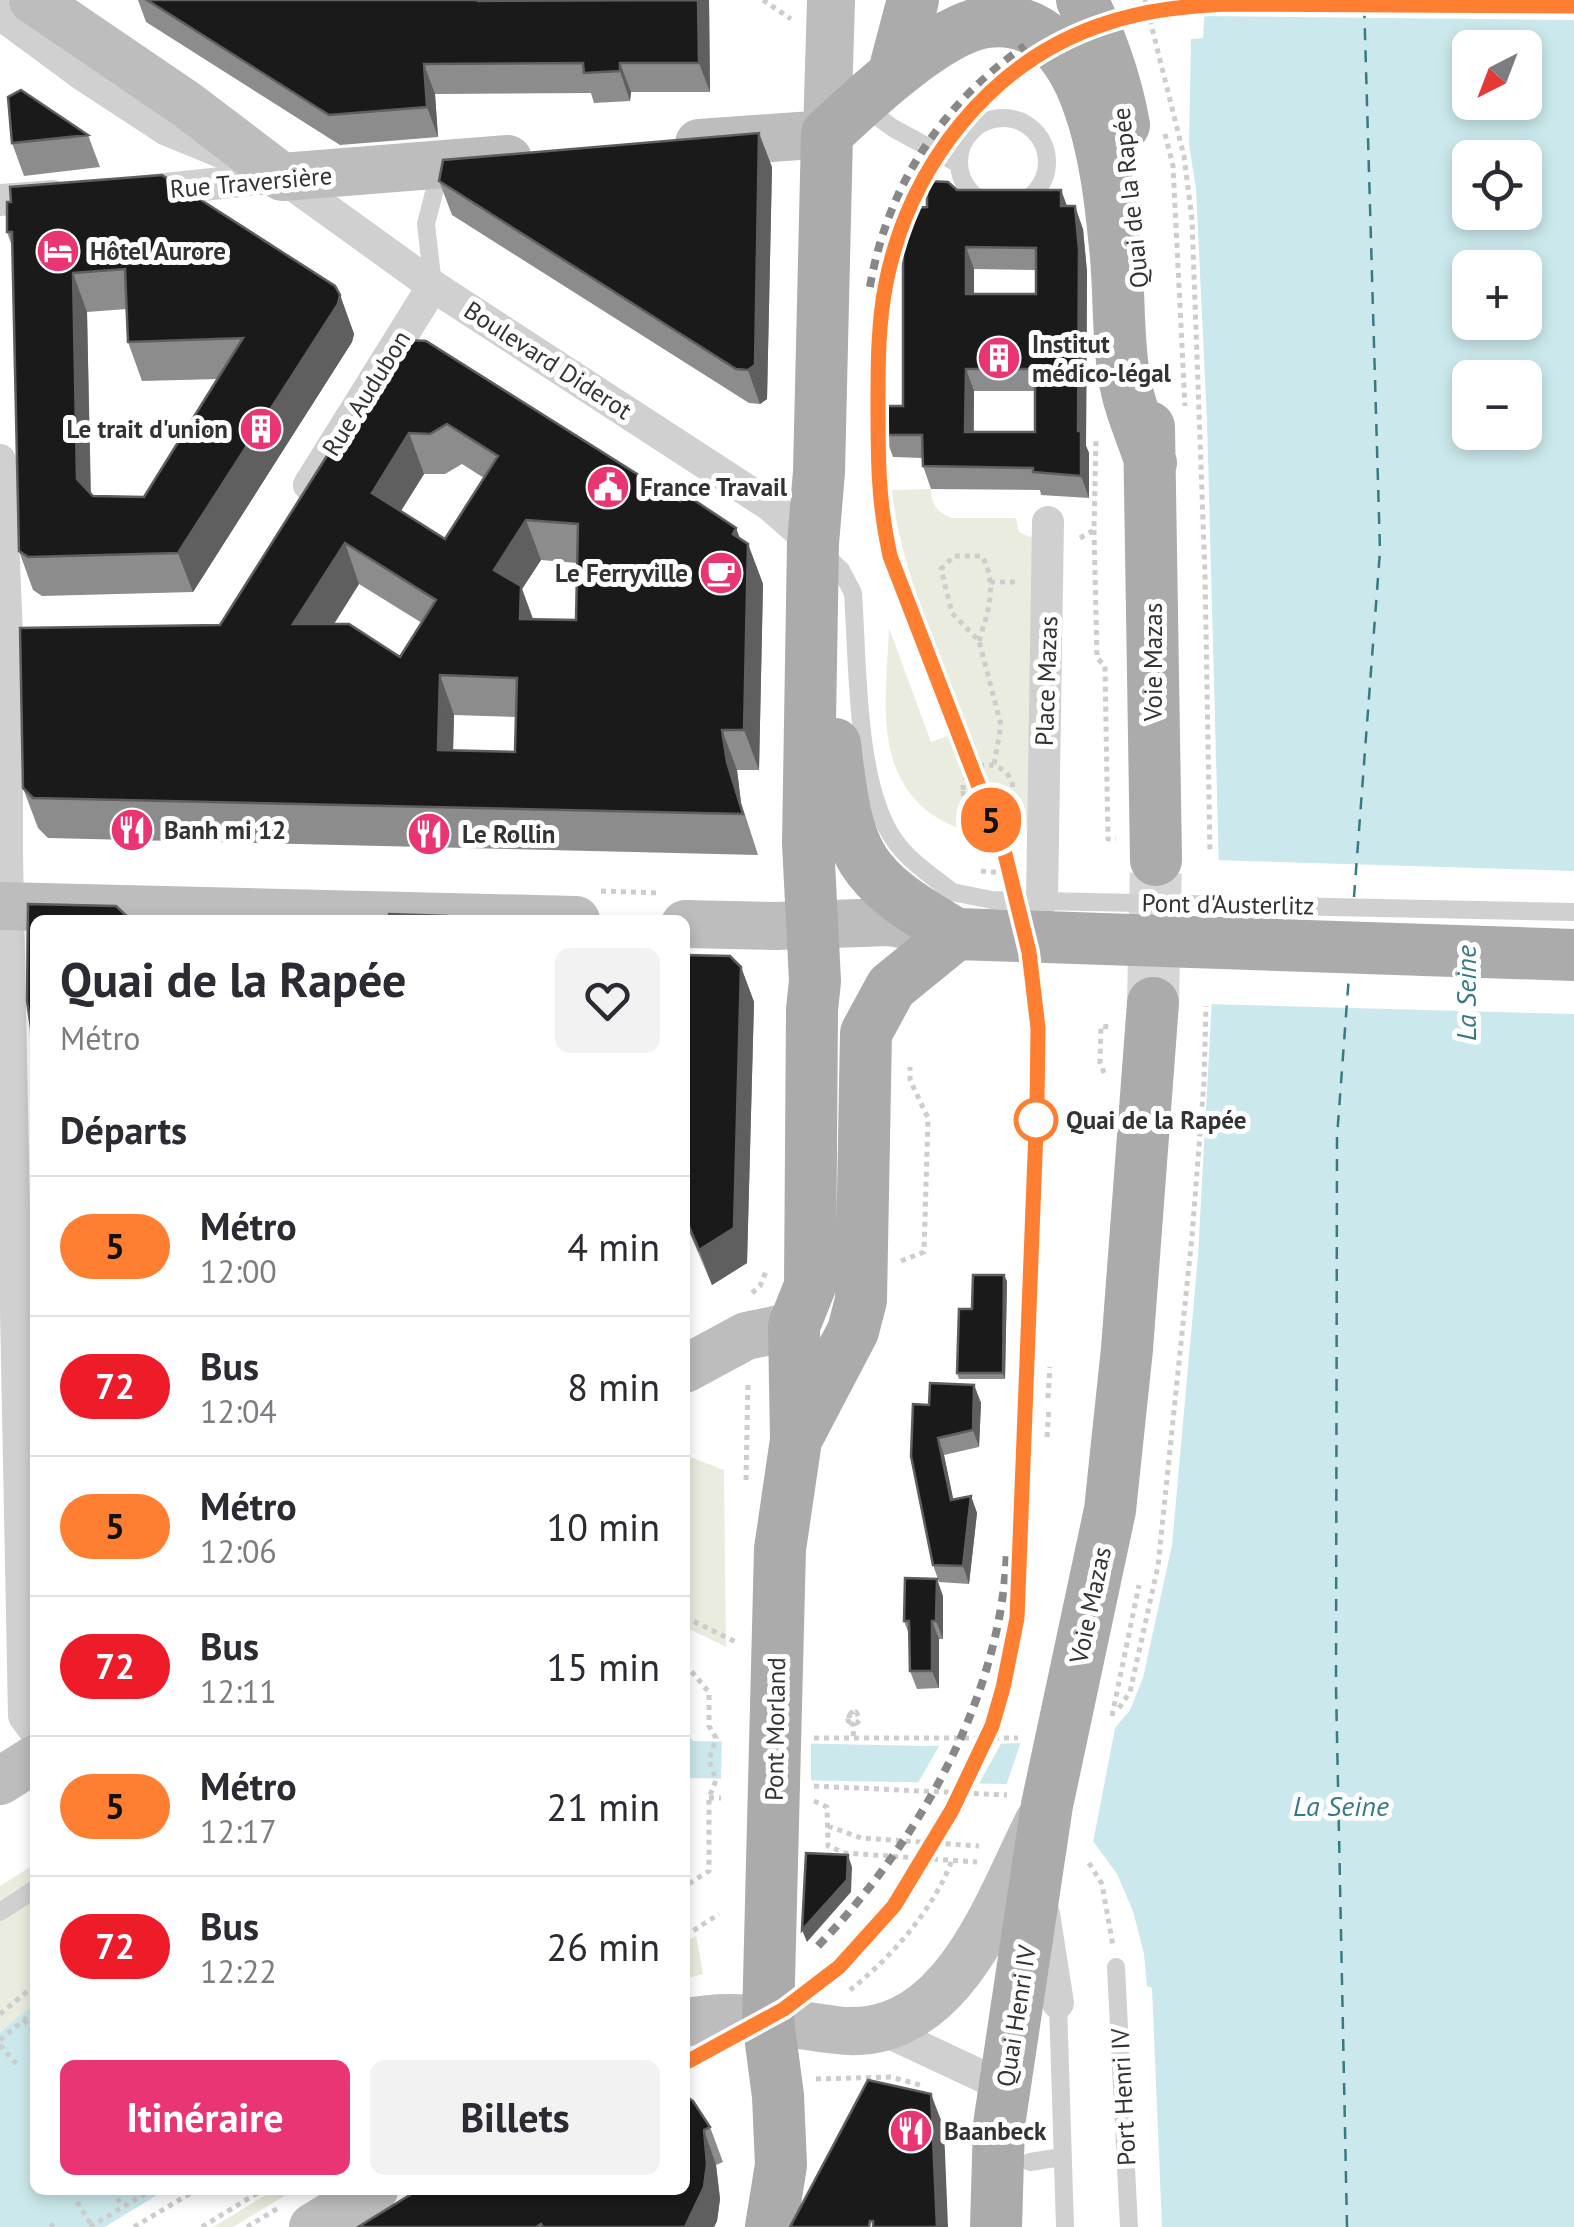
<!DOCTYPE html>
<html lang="fr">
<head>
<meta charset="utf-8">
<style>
	:root { --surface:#fff; --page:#f2f2f3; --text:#2b2b33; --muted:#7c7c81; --line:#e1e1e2; --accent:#e93574 }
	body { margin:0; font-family:"PT Sans",sans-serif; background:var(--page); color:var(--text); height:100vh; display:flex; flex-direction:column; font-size:38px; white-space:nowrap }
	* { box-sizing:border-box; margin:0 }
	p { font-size:32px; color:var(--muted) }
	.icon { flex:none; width:55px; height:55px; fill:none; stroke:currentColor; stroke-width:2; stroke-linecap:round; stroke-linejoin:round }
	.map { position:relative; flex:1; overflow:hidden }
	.panel { position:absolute; left:30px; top:915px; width:660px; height:1280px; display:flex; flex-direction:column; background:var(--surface); border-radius:15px; box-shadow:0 5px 15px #0003 }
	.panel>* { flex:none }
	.badge { padding:0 20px; border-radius:32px; font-size:35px; line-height:65px }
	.needle { width:65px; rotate:222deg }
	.tools { position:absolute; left:1452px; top:30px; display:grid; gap:20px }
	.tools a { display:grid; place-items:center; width:90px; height:90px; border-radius:15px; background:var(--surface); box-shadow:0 5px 15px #0003; font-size:50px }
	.map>.badge { position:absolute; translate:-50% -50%; box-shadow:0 0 0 5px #fff }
	h2 { padding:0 30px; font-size:38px; line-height:90px }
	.round { display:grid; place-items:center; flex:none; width:105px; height:105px; border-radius:15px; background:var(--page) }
	.overview { display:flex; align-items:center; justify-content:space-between; height:170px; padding:0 30px }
	h1 { font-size:48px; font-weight:600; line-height:75px }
	.button { display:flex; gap:20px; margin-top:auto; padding:20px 30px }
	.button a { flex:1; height:115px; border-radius:15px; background:var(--accent); color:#fff; font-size:40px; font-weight:600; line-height:115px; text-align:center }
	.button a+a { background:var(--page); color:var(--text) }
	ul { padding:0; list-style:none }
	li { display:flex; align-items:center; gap:30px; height:140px; padding:0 30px; border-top:2px solid var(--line) }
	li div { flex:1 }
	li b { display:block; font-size:38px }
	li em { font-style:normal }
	li .badge { min-width:110px; font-weight:700; text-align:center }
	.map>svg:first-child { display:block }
</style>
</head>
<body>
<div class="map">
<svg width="1574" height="2227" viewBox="0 0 1574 2227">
	<rect width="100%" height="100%" fill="#fff"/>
	<!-- green -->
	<path fill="#e9ecde" d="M931 489C931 504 937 512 951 518H1016L1019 532 1030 537 1036 536 1027 827 1014 836H1007L1006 825 990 827 989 834C965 832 945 825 926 810 872 764 887 691 889 628L931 742 967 729C941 656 899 567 892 490Z
		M685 1455 724 1470 726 1647 685 1627Z
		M35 1864V2003L0 2032V1886Z
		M696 1936 703 1974 685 1979V1942Z
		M274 2190H294L233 2227H213Z"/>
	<!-- water -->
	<path fill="#cbe9ec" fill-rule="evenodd" d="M1204 0H1574V2227H1162L1152 1988 1147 1986 1144 1954 1133 1911 1117 1874 1093 1841 1056 1810 1007 1784 689 1778 685 1873V1687L690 1701 689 1736 693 1741 926 1746 1053 1742 1114 1729 1130 1710 1143 1678 1172 1545 1198 1256 1219 870 1207 421 1196 189 1189 145 1191 39 1203 38ZM1470 48H1525V102H1470ZM1470 158H1525V212H1470ZM1470 268H1525V322H1470ZM1470 378H1525V432H1470Z
		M35 2003V2190H165L105 2227H0V2032Z"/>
	<!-- pier -->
	<path fill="#fff" d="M1199 0H1574V20L1204 16 1203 38 1186 39 1189 34 1198 33Z
		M1213 860 1574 871V1014L1208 1004Z
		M1117 1718 1092 1848 1053 1814 1005 1789 1022 1739 1089 1733 1111 1725Z
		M722 1736 811 1738V1786L721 1784Z
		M1003 1740 976 1789 915 1788 942 1741Z"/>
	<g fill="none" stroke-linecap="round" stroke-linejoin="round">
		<!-- ferry -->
		<path stroke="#367b84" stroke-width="2.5" stroke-dasharray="12 10" stroke-linecap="butt" d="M1354 897 1380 551 1364 0
			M1347 2227 1336 1687 1337 1137 1349 975"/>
		<!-- primary-tunnel -->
		<path stroke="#d6d6d6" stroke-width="52" stroke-dasharray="52 26" stroke-linecap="butt" d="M1153 1003 1156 860"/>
		<!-- path -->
		<path stroke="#cdcdcd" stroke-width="5" stroke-dasharray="5 5" stroke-linecap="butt" d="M763 0 791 19
			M1145 0 1184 156 1192 220 1205 575 1210 854
			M1165 134 1173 166 1185 406
			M1094 530 1097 658 1105 666 1108 839H1116
			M1080 538 1094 530 1096 437
			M990 582H1017
			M979 641C988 612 998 585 982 556H954L941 569 952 613 979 641 1001 725 994 765
			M963 790a25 25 0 1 1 50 0a25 25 0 1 1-50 0Z
			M996 813 998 854
			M981 871 1005 873
			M601 891 660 893
			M1104 1073 1100 1062 1101 1026 1111 1027
			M901 1261 924 1252 928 1118 910 1080V1067
			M752 1293 760 1286 767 1269
			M1048 1398 1050 1367
			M1047 1437 1049 1407
			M746 1480 748 1381
			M685 1617 736 1642
			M685 1664 709 1692V1726L716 1738 709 1760 716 1780 709 1798V1871L685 1886
			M1119 1708 1130 1692 1158 1566 1192 1236 1204 1082 1206 1006
			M853 1711 848 1716V1721C851 1723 853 1723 857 1723L860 1719 856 1712 849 1716C848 1721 850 1723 854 1725L853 1739
			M1112 1716 1139 1585
			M814 1738H1018
			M814 1786 1007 1795
			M709 1798H721
			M814 1801 827 1807 828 1846 845 1853 977 1862
			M828 1826 861 1838 979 1846
			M685 1837H687
			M1089 1863 1102 1884 1113 1946
			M685 1936 719 1914
			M850 1990C891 1958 934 1909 952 1860
			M0 2014 35 1985
			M24 2020 35 2033
			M0 2040 35 2011
			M0 2045 18 2066
			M816 2079 891 2077 924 2086
			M112 2190 123 2207
			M77 2202 92 2226
			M51 2223 53 2227
			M90 2227 151 2190
			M134 2227 196 2190
			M202 2227 262 2190
			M247 2227 280 2207"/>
		<!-- lane -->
		<path stroke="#d0d0d0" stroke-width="18" d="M864 107 893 128 959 164
			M959 162a44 44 0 1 1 88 0a44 44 0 1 1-88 0Z
			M433 285 426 224 440 169
			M821 551 841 570 853 593C858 662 855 786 895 841 910 862 932 876 952 892
			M924 905 952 892 992 900 1574 912
			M0 1912 35 1889
			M1116 1967 1129 2227
			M1058 2003 1065 2227
			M1030 2162 1062 2157"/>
		<!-- street -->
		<path stroke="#d0d0d0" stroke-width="32" d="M0 14 83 75 167 130 282 177 433 286 771 506 813 543
			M137 192 278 177
			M0 200 53 196
			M0 460 7 637V854L24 1716 35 1731
			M309 485 433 286
			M1042 901 1048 522
			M1044 1914 1058 2003
			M879 2028 1003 2086"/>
		<!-- secondary -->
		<path stroke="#bdbdbd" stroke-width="48" d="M33 0 186 104 282 177 508 159
			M699 143 827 134 831 0
			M0 906 576 920
			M685 924 776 926 889 922 950 933
			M685 1369 746 1336 794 1326
			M0 1781 35 1759
			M685 2023C736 2011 785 2024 836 2030 952 2045 997 1903 1039 1821
			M313 2227 374 2190"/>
		<!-- primary -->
		<path stroke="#ababab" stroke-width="52" d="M1082 0C1102 41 1116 80 1124 125
			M894 72 913 0
			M1149 427 1156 860
			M835 744C848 857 856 876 956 934
			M799 1434 853 1331 861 1300 866 1033 891 987 956 934 1574 955
			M771 2227 781 2165 778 2096 768 2020 780 1549 796 1440 794 1326 810 1286 812 1010 815 981 808 843 813 543 819 472 827 134C862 101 939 28 987 22 1092 8 1108 175 1115 247 1120 290 1117 334 1124 376 1128 405 1142 435 1151 463
			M996 2227 999 2125 1047 1805 1110 1510 1127 1349 1153 1003"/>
		<!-- rail -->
		<path stroke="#888" stroke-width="8" stroke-dasharray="10 8" stroke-linecap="butt" d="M870 287C887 186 942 104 1025 46
			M957 733C929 662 892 587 879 511 874 477 878 439 878 404 878 364 878 323 886 283 921 105 1051 13 1227 3L1574 6
			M818 1946C919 1842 1002 1696 1007 1549
			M839 1967C914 1891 975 1793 1003 1690 1014 1647 1018 1604 1021 1559L1037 1104"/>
	</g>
	<!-- wall -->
	<path fill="#8c8c8c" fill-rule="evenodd" d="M138 0H488V1L709 0 710 92H631L630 101 594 103 591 93 435 94 438 137 340 145 146 22Z
		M88 135 100 167 24 176 12 143Z
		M772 167 767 399 760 404 749 403 452 215 439 181Z
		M957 190H1061L1067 206 1083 229 1087 272 1086 446 1089 453V498L1041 495 1040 490 931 489 923 466V458L893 457 885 435 903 406 927 207ZM974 269 1036 270V294H974ZM974 391H1035V432H974Z
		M7 202 340 295 354 334 352 342 193 592 42 596 33 590 19 551 12 246 7 232ZM127 309 128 342 142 381 218 379 144 497 93 496 91 494 87 312Z
		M397 345 748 544 763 584 759 770H737L741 803 758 855 48 838 38 828 23 788 220 625ZM462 464 484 478 445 539 401 511 424 474H445ZM541 560 577 563 576 620H533L522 589ZM359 584 422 623 400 657 334 624ZM454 715 516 717 515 752 453 750Z
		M685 955 741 967 754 1002 747 1263 712 1285 685 1222Z
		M1007 1281 1005 1379H959L957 1373 972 1309Z
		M974 1385 981 1403 979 1447 944 1455 953 1499 971 1496 977 1513 969 1584 939 1582 933 1565 929 1405Z
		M943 1596V1639H939V1688L917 1689 910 1671V1637L904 1621Z
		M685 2095 710 2127 723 2162 716 2165 720 2199 717 2221 714 2227H358Z"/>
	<!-- shaded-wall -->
	<path fill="#5f5f5f" d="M698 0H709L710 92 699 63Z
		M620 63 631 92 630 101 620 71Z
		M424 64 435 94 438 137 427 107Z
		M759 133 772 167 767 399 760 404 748 370Z
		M1061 190 1069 212 1061 206Z
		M1075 206 1083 229 1087 272 1086 446 1089 453V498L1081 476 1078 431Z
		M966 247 974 269V317L966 294Z
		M73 273 87 312 91 518 77 479Z
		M340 295 354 334 352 342 193 592 178 553Z
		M966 369 974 391 973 454 965 432Z
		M409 433 424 474 387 533 372 493Z
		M526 520 541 560 522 589 536 627 535 660 494 570Z
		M736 528 748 559V544L763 584 759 770 744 730 733 534Z
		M345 543 359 584 308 665 293 624Z
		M440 675 454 715 452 790 438 750Z
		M722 730 737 770 741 803 758 855 727 762Z
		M741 967 754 1002 747 1263 712 1285 699 1250Z
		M1004 1275 1007 1281 1005 1379 1003 1373Z
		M974 1385 981 1403 979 1447 973 1430Z
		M938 1438 944 1455 957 1517 951 1500Z
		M971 1496 977 1513 969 1584 963 1566Z
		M937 1579 943 1596V1639L936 1621Z
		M932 1621 939 1639V1688L932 1671Z
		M848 1855 852 1867 851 1892 807 1942 802 1930Z
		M931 2094 944 2128 948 2227H937Z
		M704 2130 716 2165 720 2199 717 2221 714 2227H685Z"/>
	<!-- building -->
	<path fill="#1a1a1a" stroke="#5f5f5f" stroke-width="2.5" fill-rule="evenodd" d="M147 0H477L478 1 698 0 699 63H620V71L584 73 583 63 424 64 427 107 329 115Z
		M21 90 88 135 12 143 8 97Z
		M759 133 755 365 748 370 736 369 439 181 443 160Z
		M162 175 335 286 340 295 338 304 178 553 28 557 19 551 12 232H7V202H11L10 187ZM125 269 128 342 243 338 144 497 93 496 77 479 73 273Z
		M927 181 948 182 957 190H1061V206H1075L1079 250 1078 431H1081V476L1033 472V468L923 466 922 435H885V406H903V232L912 208 927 207ZM966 247 1036 248V294H966ZM966 369H1035V432H965Z
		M408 340 426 341 680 501 685 494 736 528 733 534 748 544 744 730H722L727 762 743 814 33 798 23 788 20 628 220 625 397 345ZM447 424 498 456 445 539 372 493 409 433 430 434ZM526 520 578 524 576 620 520 619 521 586 494 570ZM345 543 436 600 400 657 349 624H293ZM440 675 517 678 515 752 438 750Z
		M28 904 116 906 131 920H35V1190L31 1028 27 1001Z
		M389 914 447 916V920H388Z
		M685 955 730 956 741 967 734 1228 699 1250 685 1217Z
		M973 1275H1004L1003 1373H957L959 1309H972Z
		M930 1383 974 1385 973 1430 938 1438 951 1500 971 1496 963 1566 933 1565 911 1456 913 1404 929 1405Z
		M905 1578 937 1579 936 1621H932V1671H910L909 1621H904Z
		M806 1853 848 1855 847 1880 802 1930Z
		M868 2080 931 2094 937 2227H873V2221H870L869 2227H790Z
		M685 2095 693 2101 710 2127 704 2130 707 2164 704 2187 685 2227H543L541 2224 536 2227H358L418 2190H685Z"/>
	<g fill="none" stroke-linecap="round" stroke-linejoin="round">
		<!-- line casing -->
		<g stroke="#fff" stroke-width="22">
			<path id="line" d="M685 2063 784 2009 839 1967 894 1906 952 1810 992 1726 1003 1688 1017 1618 1037 1104 1038 1028 1029 952 1005 854 890 556C878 502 878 459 878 405 878 364 878 323 886 283 909 166 991 60 1107 23 1146 10 1186 6 1227 4L1574 6"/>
		</g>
		<!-- line -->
		<use href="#line" stroke="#ff7f32" stroke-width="15"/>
	</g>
	<!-- icons -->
	<defs>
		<g id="hotel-disc" transform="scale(2.25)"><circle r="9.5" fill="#e93574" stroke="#fff"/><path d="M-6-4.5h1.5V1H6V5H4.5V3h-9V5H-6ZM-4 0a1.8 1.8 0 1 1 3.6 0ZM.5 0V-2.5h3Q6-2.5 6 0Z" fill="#fff"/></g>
		<g id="building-disc" transform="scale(2.25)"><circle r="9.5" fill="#e93574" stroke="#fff"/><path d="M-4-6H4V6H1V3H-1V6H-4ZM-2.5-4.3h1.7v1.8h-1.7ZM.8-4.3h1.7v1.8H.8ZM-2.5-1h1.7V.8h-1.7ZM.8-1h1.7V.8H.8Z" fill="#fff"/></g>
		<g id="civic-disc" transform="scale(2.25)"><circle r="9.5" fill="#e93574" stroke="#fff"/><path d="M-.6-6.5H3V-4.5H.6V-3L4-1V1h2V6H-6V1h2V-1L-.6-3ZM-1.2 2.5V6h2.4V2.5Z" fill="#fff"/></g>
		<g id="cafe-disc" transform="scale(2.25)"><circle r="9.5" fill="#e93574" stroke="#fff"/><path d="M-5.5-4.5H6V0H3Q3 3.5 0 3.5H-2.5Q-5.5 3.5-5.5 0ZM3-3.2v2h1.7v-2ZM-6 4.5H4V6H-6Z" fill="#fff"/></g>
		<g id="restaurant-disc" transform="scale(2.25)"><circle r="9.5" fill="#e93574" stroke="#fff"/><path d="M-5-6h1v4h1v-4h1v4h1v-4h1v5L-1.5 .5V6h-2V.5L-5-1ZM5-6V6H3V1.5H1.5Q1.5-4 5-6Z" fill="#fff"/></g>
	</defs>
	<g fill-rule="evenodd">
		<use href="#hotel-disc" x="58" y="251"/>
		<use href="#building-disc" x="999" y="358"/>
		<use href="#building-disc" x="261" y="429"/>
		<use href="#civic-disc" x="608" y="487"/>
		<use href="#cafe-disc" x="721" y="573"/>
		<use href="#restaurant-disc" x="132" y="830"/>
		<use href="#restaurant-disc" x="429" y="834"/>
		<use href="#restaurant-disc" x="911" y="2131"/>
	</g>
	<!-- markers -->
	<circle fill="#fff" stroke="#ff7f32" stroke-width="5" cx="1036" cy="1120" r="20"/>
	<g text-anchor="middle" stroke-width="10" stroke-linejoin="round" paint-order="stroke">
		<!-- street labels -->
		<g font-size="25" fill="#333" stroke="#fff">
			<text transform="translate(251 182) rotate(-5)" y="9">Rue Traversière</text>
			<text transform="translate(1130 198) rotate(-96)" y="9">Quai de la Rapée</text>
			<text transform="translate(548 360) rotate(33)" y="9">Boulevard Diderot</text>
			<text transform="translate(366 393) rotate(-58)" y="9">Rue Audubon</text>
			<text transform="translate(1153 662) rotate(-90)" y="9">Voie Mazas</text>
			<text transform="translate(1046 681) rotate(-88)" y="9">Place Mazas</text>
			<text transform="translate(1228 904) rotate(1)" y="9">Pont d'Austerlitz</text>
			<text transform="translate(1090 1605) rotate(-78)" y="9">Voie Mazas</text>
			<text transform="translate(775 1729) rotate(-89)" y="9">Pont Morland</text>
			<text transform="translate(1016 2016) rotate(-81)" y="9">Quai Henri IV</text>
			<text transform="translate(1123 2097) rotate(-93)" y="9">Port Henri IV</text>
		</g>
		<!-- poi labels -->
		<g font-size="25" font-weight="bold" fill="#333" stroke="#fff" text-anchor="start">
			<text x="90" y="260">Hôtel Aurore</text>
			<text x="1032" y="353">Institut<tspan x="1032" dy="29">médico-légal</tspan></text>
			<text x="228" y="438" text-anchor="end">Le trait d'union</text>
			<text x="640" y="496">France Travail</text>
			<text x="688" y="582" text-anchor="end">Le Ferryville</text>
			<text x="164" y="839">Banh mi 12</text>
			<text x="462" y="843">Le Rollin</text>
			<text x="944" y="2140">Baanbeck</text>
		</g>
		<!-- stop labels -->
		<g font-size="25" font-weight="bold" fill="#333" stroke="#fff" text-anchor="start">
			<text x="1066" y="1129">Quai de la Rapée</text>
		</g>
		<!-- water labels -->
		<g font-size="28" font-style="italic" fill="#367b84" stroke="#fff">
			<text transform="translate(1466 993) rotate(-90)" y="10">La Seine</text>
			<text x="1341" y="1816">La Seine</text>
		</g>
	</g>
</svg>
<div class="tools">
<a><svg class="needle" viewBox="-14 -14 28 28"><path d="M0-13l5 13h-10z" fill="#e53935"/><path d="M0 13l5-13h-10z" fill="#7c7c81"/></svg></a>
<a><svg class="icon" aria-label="locate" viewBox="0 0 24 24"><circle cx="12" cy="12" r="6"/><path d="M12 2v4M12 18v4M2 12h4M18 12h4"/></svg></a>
<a>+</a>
<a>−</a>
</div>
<b class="badge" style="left:991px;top:820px;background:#ff7f32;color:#111">5</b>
<section class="panel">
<div class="overview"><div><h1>Quai de la Rapée</h1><p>Métro</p></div><a class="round"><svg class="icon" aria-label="heart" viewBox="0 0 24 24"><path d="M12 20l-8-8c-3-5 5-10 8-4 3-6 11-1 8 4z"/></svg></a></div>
<h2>Départs</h2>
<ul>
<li><span class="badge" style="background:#ff7f32;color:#111">5</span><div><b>Métro</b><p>12:00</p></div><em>4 min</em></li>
<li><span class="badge" style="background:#ee1b29;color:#fff">72</span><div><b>Bus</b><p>12:04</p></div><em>8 min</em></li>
<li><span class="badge" style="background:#ff7f32;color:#111">5</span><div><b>Métro</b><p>12:06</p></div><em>10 min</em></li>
<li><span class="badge" style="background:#ee1b29;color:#fff">72</span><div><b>Bus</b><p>12:11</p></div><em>15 min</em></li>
<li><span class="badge" style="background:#ff7f32;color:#111">5</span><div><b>Métro</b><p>12:17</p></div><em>21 min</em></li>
<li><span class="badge" style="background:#ee1b29;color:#fff">72</span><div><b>Bus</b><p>12:22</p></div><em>26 min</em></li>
</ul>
<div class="button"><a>Itinéraire</a><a>Billets</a></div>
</section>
</div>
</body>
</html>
